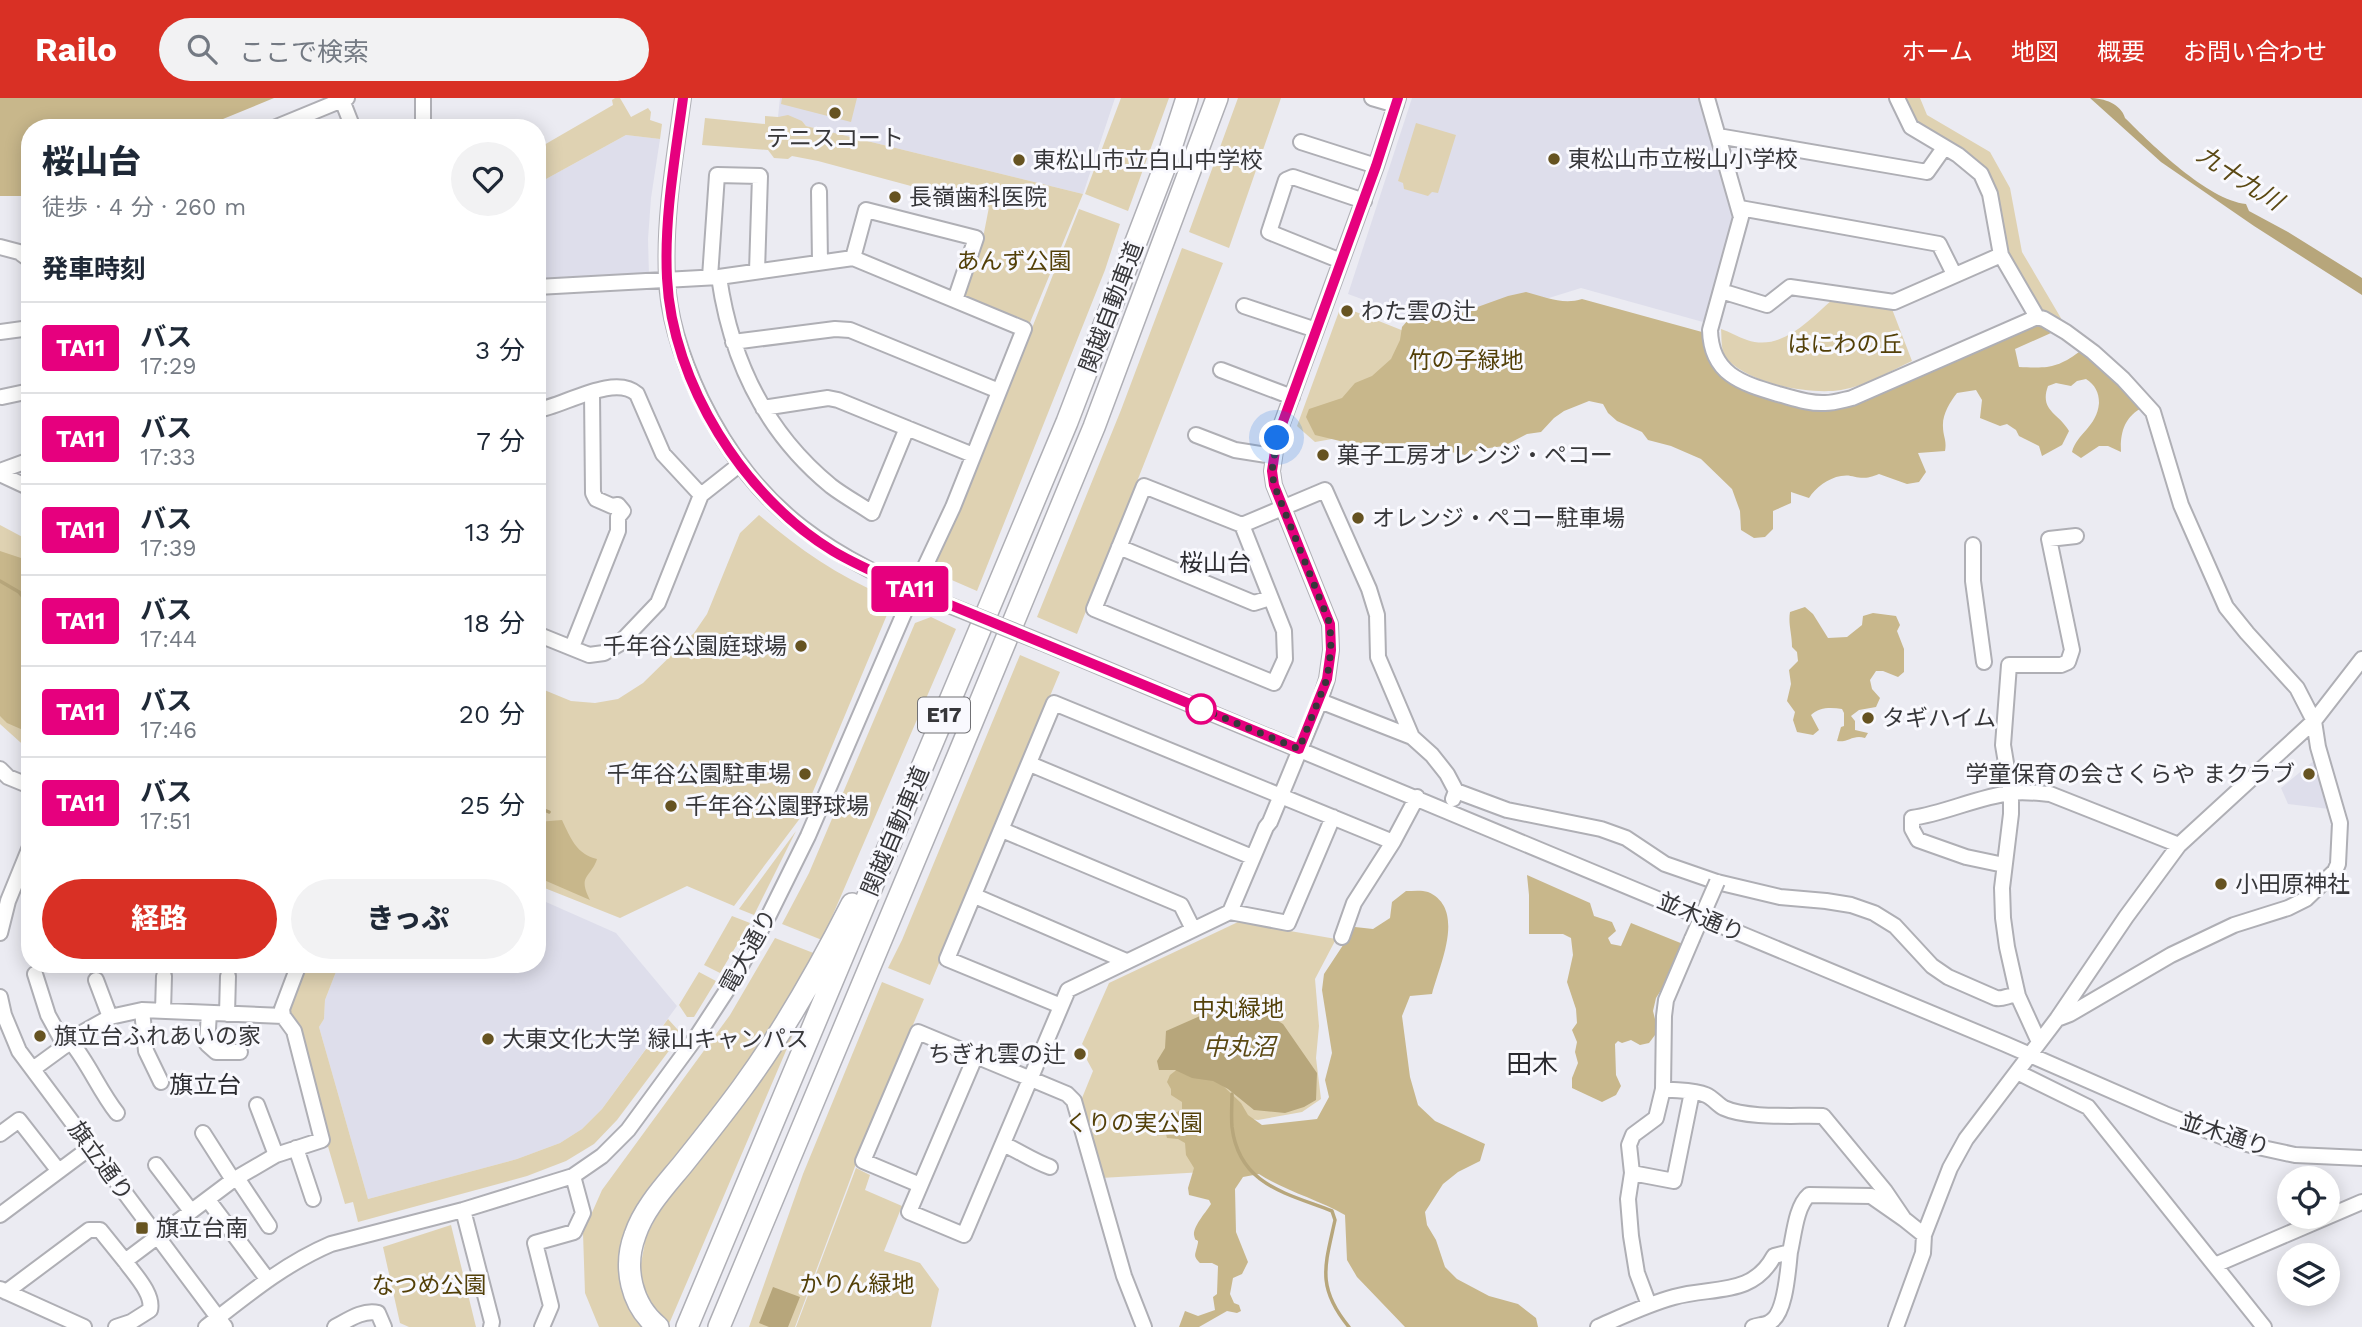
<!DOCTYPE html>
<html lang="ja">
<head>
<meta charset="utf-8">
<style>
	:root { --surface:#fff; --page:#f2f2f3; --text:#1f2937; --muted:#747a83; --line:#e0e1e3; --accent:#d93025 }
	body { margin:0; font-family:"Work Sans","Noto Sans JP",sans-serif; background:var(--page); color:var(--text); height:100vh; display:flex; flex-direction:column; font-size:26px; white-space:nowrap }
	* { box-sizing:border-box; margin:0 }
	p { font-size:23px; color:var(--muted) }
	.icon { flex:none; width:38px; height:38px; fill:none; stroke:currentColor; stroke-width:2; stroke-linecap:round; stroke-linejoin:round }
	.map { position:relative; flex:1; overflow:hidden }
	.side { position:absolute; left:21px; top:21px; width:525px; height:854px; display:flex; flex-direction:column; background:var(--surface); border-radius:28px; box-shadow:0 4px 18px #0003 }
	.side>* { flex:none }
	.badge { padding:0 14px; border-radius:5px; font-size:24px; line-height:46px }
	.buttons { position:absolute; left:2277px; top:1068px; display:grid; gap:14px }
	.buttons a { display:grid; place-items:center; width:63px; height:63px; border-radius:50%; background:var(--surface); box-shadow:0 4px 18px #0003; font-size:35px }
	.you { position:absolute; width:35px; height:35px; margin:-18px; border:5px solid #fff; border-radius:50%; background:#1a73e8; box-shadow:0 0 0 10px #1a73e833 }
	.map>.badge { position:absolute; translate:-50% -50%; box-shadow:0 0 0 4px #fff }
	h2 { padding:0 21px; font-size:26px; line-height:63px }
	.round { display:grid; place-items:center; flex:none; width:74px; height:74px; border-radius:37px; background:var(--page) }
	.head { display:flex; align-items:center; justify-content:space-between; height:119px; padding:0 21px }
	h1 { font-size:33px; font-weight:800; line-height:52px }
	.cta { display:flex; gap:14px; margin-top:auto; padding:14px 21px }
	.cta a { flex:1; height:80px; border-radius:42px; background:var(--accent); color:#fff; font-size:28px; font-weight:800; line-height:80px; text-align:center }
	.cta a+a { background:var(--page); color:var(--text) }
	ul { padding:0; list-style:none }
	li { display:flex; align-items:center; gap:21px; height:91px; padding:0 21px; border-top:2px solid var(--line) }
	li div { flex:1 }
	li b { display:block; font-size:26px }
	li em { font-style:normal }
	li .badge { min-width:77px; font-weight:700; text-align:center }
	header { display:flex; align-items:center; gap:42px; box-sizing:border-box; height:98px; padding:0 35px; background:var(--accent); color:#fff }
	header strong { font-size:33px }
	nav { display:flex; gap:38px; margin-inline-start:auto; font-size:24px }
	.search { width:490px; height:63px; background:var(--page); display:flex; align-items:center; gap:18px; box-sizing:border-box; padding:0 24px; border-radius:38px; color:var(--muted); font-size:26px }
	.map>svg:first-child { display:block }
</style>
</head>
<body>
<header>
<strong>Railo</strong>
<div class="search"><svg class="icon" aria-label="search" viewBox="0 0 24 24"><circle cx="10" cy="10" r="6"/><path d="M15 15l6 6"/></svg>ここで検索</div>
<nav><a>ホーム</a><a>地図</a><a>概要</a><a>お問い合わせ</a></nav>
</header>
<div class="map">
<svg width="2362" height="1229" viewBox="0 0 2362 1229">
	<rect width="100%" height="100%" fill="#ebebf2"/>
	<!-- built -->
	<path fill="#dedeeb" d="M780 0H1115L1083 96 806 28 802 23 778 19Z
		M1412 0H1698L1734 122 1703 224 1581 190 1446 232 1348 196Z
		M626 37 660 41 651 100 648 141 649 178 537 183V86Z
		M2316 661 2329 711 2288 706 2281 690Z
		M537 800 616 835 677 908 602 1011 582 1031 560 1045 517 1061 368 1101 319 929 324 921 325 902 339 866H537Z"/>
	<!-- green -->
	<path fill="#dfd2b2" d="M615 0H620L631 19 648 10 651 14 650 22 662 26 660 41 626 37 537 86V51L613 7 612 2Z
		M782 0H857L851 24 781 6Z
		M1121 0H1169L1128 113 1085 96Z
		M1238 0H1281L1229 150 1189 134Z
		M1905 0H1920L1927 17 1990 54 2010 90 2022 154 2065 227 2039 210 2009 160 1996 93 1980 65 1916 26Z
		M788 17 802 23 806 28 1083 96 1029 227 962 200 982 145 989 109 818 63 792 58 788 61 774 60 768 52 702 47 705 20 765 26V18L778 19Z
		M1416 25 1456 37 1438 95 1432 94 1428 98 1404 91 1403 85 1398 83Z
		M1079 111 1120 126 1105 172 977 493 931 473 966 397Z
		M1182 150 1223 165 1077 536 1037 519 1121 312Z
		M1832 202 1892 211 1912 263C1890 273 1866 288 1841 292 1810 297 1751 286 1728 262 1720 254 1722 241 1721 231 1730 234 1738 239 1747 242 1781 254 1809 222 1832 202Z
		M1341 208 1424 241 1405 328 1315 344 1297 328Z
		M759 417C798 450 837 478 884 497L889 512 804 715 734 808 687 788 620 820 537 787V589L571 603 595 605 618 601 643 585 694 535 707 516 740 435Z
		M0 427 30 443V653L0 626Z
		M931 519 956 531 822 842 782 826 809 775 915 525Z
		M1020 557 1060 574 930 887 888 870 902 842Z
		M796 733 754 817 739 811Z
		M732 818 750 825 720 875 704 867Z
		M1238 824 1336 841 1315 881 1319 928 1316 960 1321 1001 1302 1014 1258 1022 1244 1020 1221 1073 1101 1080 1080 1005 1093 973 1087 962 1088 952 1082 946 1109 885Z
		M775 840 816 856 787 906 733 989 648 1094 625 1134 621 1171 647 1229H599L585 1195 583 1135 602 1092 730 917Z
		M305 866H339L325 902 324 921 319 929 368 1101 517 1061 560 1045 582 1031 602 1011 668 921 678 932 677 942 617 1022 594 1046 566 1063 527 1078 358 1124 353 1104 345 1106 288 913Z
		M699 874 716 883 694 919H687L679 907Z
		M882 884 924 901 872 1023 795 1229H749L803 1076Z
		M809 899 669 1226 658 1217 648 1202 639 1176 646 1139 663 1106 703 1059 750 996Z
		M856 1070 870 1077 865 1092 902 1108 884 1153 920 1165 939 1191 931 1229H796Z
		M451 1127 476 1229H409L400 1225 383 1149Z"/>
	<!-- forest -->
	<path fill="#c8b78b" d="M0 0H274L201 30H30V98H0Z
		M1526 194C1545 199 1563 207 1582 201L1702 234C1704 250 1707 262 1718 275 1734 295 1795 309 1821 312 1831 313 1843 309 1854 307L2038 227 2051 235 2015 251 2019 269C2047 270 2056 271 2079 254 2105 266 2123 289 2140 311 2124 320 2120 336 2121 354L2108 348H2099L2081 360 2072 354C2077 335 2097 329 2099 305 2099 294 2095 287 2086 281L2077 283 2071 288 2056 285 2048 288C2039 313 2059 315 2069 333L2062 347 2042 358 2039 348 2019 338 2016 332 2007 326 2000 328 1980 320 1982 302 1976 292 1957 295C1950 304 1942 317 1943 329 1943 338 1947 343 1945 353L1918 355 1926 374 1919 384 1907 386 1879 376C1858 385 1855 375 1841 378 1828 380 1815 390 1809 400L1791 394V405L1773 413V431L1765 439 1754 440 1741 432 1740 413 1732 391 1701 361 1671 348 1648 342 1642 334 1617 323 1608 315 1603 306 1589 303 1564 313 1554 320 1541 334 1527 336 1504 348 1482 351 1465 357 1442 352 1424 356 1395 346 1357 350 1344 344 1315 337 1306 319 1309 311 1342 300 1355 285 1372 278 1391 261 1400 242 1402 229 1408 222 1458 216 1508 198Z
		M0 453 30 463V635L7 625 0 618Z
		M1805 509 1813 516 1828 540 1847 539 1862 527 1863 518 1873 515 1896 518 1900 527 1897 533 1904 551V574L1898 579 1883 573H1876L1870 582 1872 591 1880 600 1876 609 1859 612 1851 618 1855 623V632L1868 635 1865 640C1853 636 1848 645 1837 643L1841 629 1844 628V615L1842 611C1831 609 1819 609 1811 617L1819 632 1813 637 1797 634 1793 622 1795 614 1787 603 1791 586 1789 572 1798 563 1797 554 1792 549C1792 536 1788 526 1790 514Z
		M562 722C570 739 577 757 597 761 591 780 577 777 590 802L537 779V724Z
		M1527 777 1590 805 1594 818 1612 824 1616 833 1608 840 1611 846 1621 848 1631 825 1683 846 1665 886 1656 900 1653 913 1658 933 1649 945 1640 947 1631 942 1622 945 1618 943 1615 946 1616 977 1621 988 1616 997 1602 1004 1572 990V980L1578 965 1575 954 1577 944 1572 932 1577 925 1576 911 1567 884 1573 857 1571 840 1563 836H1529V797Z
		M1406 793C1413 793 1422 792 1428 794 1467 811 1439 868 1432 896L1410 898 1402 918 1410 979 1418 1007 1435 1023 1485 1046 1480 1063 1458 1074 1443 1086 1425 1114 1427 1127 1436 1142 1445 1169 1457 1181 1489 1198 1518 1206 1536 1220 1538 1229H1405L1357 1179 1347 1162 1345 1117C1317 1101 1285 1093 1259 1076L1243 1079 1235 1091 1236 1134 1248 1164 1242 1176 1233 1180 1230 1196 1234 1205 1239 1207 1241 1213 1237 1215 1227 1213 1199 1229H1179L1185 1213 1198 1218 1215 1212 1213 1199 1217 1196 1218 1168 1212 1165H1200C1193 1158 1195 1157 1197 1149 1200 1137 1196 1148 1194 1137 1193 1128 1207 1113 1211 1106L1209 1102 1189 1097 1188 1090 1194 1070 1186 1057 1185 1045 1178 1041 1167 1040 1164 1029 1167 1020 1182 1011V1004L1171 997V991L1167 984 1170 977 1179 970 1217 982 1241 1005 1248 1017 1262 1027 1317 1021 1329 999 1325 982 1332 955 1322 892 1324 876 1355 829 1373 831 1390 820 1392 804Z"/>
	<!-- water -->
	<path fill="#b7a67b" d="M2090 0C2104 0 2121 6 2125 20 2152 47 2208 102 2246 106L2249 113 2288 134 2362 180V197L2254 128 2161 64Z
		M1241 900 1283 926 1317 975 1316 1002 1304 1009 1285 1015 1254 1012 1228 991 1213 983 1192 980 1175 972H1159L1157 963 1165 950 1166 933Z
		M773 1189 800 1199 788 1229H769L759 1225Z"/>
	<g fill="none" stroke-linecap="round" stroke-linejoin="round">
		<!-- stream -->
		<path stroke="#b7a67b" stroke-width="3.5" d="M0 483 19 494 30 507
			M537 709 549 714
			M1232 996C1232 1007 1231 1018 1232 1029 1239 1087 1286 1095 1332 1113L1335 1122C1325 1168 1316 1189 1349 1229"/>
		<!-- minor casing -->
		<g stroke="#afafb5" stroke-width="18">
			<path id="minor" d="M423 0V30
				M683 0C675 59 664 119 667 180 668 222 683 263 701 301 758 417 831 459 946 506
				M1372 0 1396 7
				M1707 0 1741 119 1710 232C1711 276 1741 285 1778 296 1793 300 1809 306 1825 305 1834 305 1843 302 1852 300L2037 219
				M1897 0 1911 29 1958 57 1981 76 1990 96 2001 157 2037 219 2044 221 2066 234 2093 254 2123 281 2153 314 2181 407 2226 509 2247 535 2297 590 2314 623 2318 649 2340 725 2338 766 2335 773 2306 801 2288 810 2234 827 2171 857 2070 916 2057 921
				M342 2 353 30
				M274 30 347 0
				M1718 38 1927 74 1944 50
				M1301 44 1376 68
				M819 93 820 164
				M1740 110 1939 146 1954 176
				M0 149 19 154 30 162
				M853 160 866 112 976 140 955 202
				M1341 163 1269 134 1286 82 1293 79 1364 103
				M710 179 717 77 760 78 757 173
				M719 179C731 263 765 334 831 388 844 398 859 406 872 415L907 330
				M1721 193 1767 207 1790 189 1894 204 2001 157
				M1244 208 1316 232
				M0 234 30 230
				M733 244 835 231 850 232 999 293
				M1221 272 1292 299
				M2 299 30 293
				M763 310 828 300 838 302 973 357
				M537 312C562 309 614 275 637 296L663 356 701 397
				M1196 337 1235 352 1273 358
				M0 373 30 362
				M0 376 30 390
				M1242 427 1284 533 1285 561 1274 585 1094 511 1144 388 1242 427 1325 392 1369 491 1377 517 1378 559 1412 639
				M1973 447V483L1984 564
				M1119 449 1254 505 1270 500
				M537 536 589 557 604 555 619 546 658 505 701 397 739 367
				M1048 547 2005 946 2165 1016 2223 1039 2258 1049 2295 1057 2362 1060
				M572 549 618 433V419L623 413 618 407 612 408 596 401 593 395 592 295
				M1320 603 1412 639 1432 657 1447 676 1456 693 1453 701
				M1030 666 1252 759
				M0 671 8 679 30 688
				M1456 693 1507 712 1601 731 1626 740 1665 766 1717 784 1780 799 1826 803 1851 807 1874 815 1895 828 1932 868 1948 879 1996 900C2004 902 2010 895 2018 898L2039 944
				M1002 732 1181 807 1193 831
				M2004 767 1966 759 1918 742 1912 731V720C1946 715 1977 699 2011 695 2023 693 2037 695 2050 696L2179 747
				M975 798 1126 863
				M1230 814 1288 825 1333 719
				M0 835 8 803 30 749
				M1342 839 1354 805 1393 744 1417 699
				M35 876 48 917 65 948
				M96 882 110 919
				M2018 898 2007 849 2003 820 2002 790 2011 716V695L2003 647 2009 567H2061L2068 564 2072 552 2049 441 2076 438
				M0 899 4 917 19 953 225 1229
				M1061 908 947 861 1054 605 1393 744
				M142 912 146 953 161 984
				M163 913 164 878
				M209 915 207 946 216 954H240
				M227 916 228 878
				M71 944C89 966 99 992 117 1015
				M976 957 909 1114 964 1137 1068 892 1230 814 1266 729 1270 724 1320 603 1327 581 1331 552 1330 526 1274 387 1272 373 1277 339 1376 68 1398 0
				M33 971 85 933 110 919 142 912 283 918
				M2017 974 2088 1009 2264 1229
				M1663 991C1677 993 1694 992 1706 997 1713 1000 1718 1007 1724 1010 1748 1021 1796 1017 1823 1018L1885 1093 1904 1121 1924 1137
				M257 1007 276 1057
				M203 1035 233 1082
				M0 1036 19 1022 58 1072
				M1003 1046C1019 1053 1033 1063 1050 1069
				M296 1050 313 1101
				M156 1067 191 1113
				M1632 1075 1674 1083 1692 994
				M237 1080 269 1128
				M920 1087 863 1063 918 934 1067 996 1074 1003 1124 1178 1144 1229
				M208 1102 268 1182
				M463 1112 492 1224 491 1229
				M0 1117 91 1049
				M2215 1167 2362 1104
				M0 1191 84 1229
				M6 1194 89 1132H100L125 1163
				M1649 1207 1637 1175 1631 1138 1628 1101 1632 1075 1629 1047 1633 1037 1656 1020 1663 991 1664 918 1666 902 1692 841
				M116 1229 131 1224 150 1212C154 1196 134 1176 125 1163L233 1082 276 1057 322 1042 294 933 283 918 282 911 299 866
				M206 1229C246 1198 284 1166 331 1146L463 1112 573 1078 602 1058 628 1032 697 938 731 886 769 817 808 738 914 492 953 409 1024 231 853 160 719 179 537 189
				M335 1229C348 1222 364 1211 378 1215L384 1229
				M542 1229 551 1208 535 1145 574 1134 583 1115 573 1078
				M1598 1229C1623 1218 1648 1206 1674 1199 1713 1188 1752 1199 1774 1158L1790 1154C1794 1137 1796 1108 1809 1097L1871 1098 1904 1121
				M1753 1229C1758 1227 1766 1227 1770 1224 1786 1216 1788 1170 1790 1154
				M1896 1229 1923 1155 1924 1137 1950 1070 1966 1041 2057 921 2126 819 2179 747 2314 623 2362 561"/>
		</g>
		<!-- highway casing -->
		<g stroke="#afafb5" stroke-width="24">
			<path id="highway" d="M658 1229C631 1207 623 1169 635 1137 644 1110 665 1088 683 1066 703 1041 723 1016 742 990 784 933 820 869 852 806
				M687 1229 1067 324 1165 68 1187 0
				M719 1229 958 658 1094 329 1217 0"/>
		</g>
		<!-- minor -->
		<use href="#minor" stroke="#fff" stroke-width="14"/>
		<!-- highway -->
		<use href="#highway" stroke="#fff" stroke-width="21"/>
		<!-- minor-bridge casing -->
		<g stroke="#afafb5" stroke-width="18" stroke-linecap="butt">
			<path id="minor-bridge" d="M946 506 1048 547
				M1692 841 1717 784"/>
		</g>
		<!-- minor-bridge -->
		<use href="#minor-bridge" stroke="#fff" stroke-width="14"/>
	</g>
	<g fill="none" stroke-linecap="round" stroke-linejoin="round">
		<!-- line casing -->
		<g stroke="#fff" stroke-width="16">
			<path id="line" d="M683 0C675 60 664 120 667 180 672 285 744 399 833 453 858 468 887 480 914 492L1299 651 1327 581 1331 552 1330 526 1274 387 1272 373 1277 340 1376 68 1398 0"/>
		</g>
		<!-- line -->
		<use href="#line" stroke="#e6007e" stroke-width="10"/>
		<!-- walk -->
		<path stroke="#37373a" stroke-width="7" stroke-dasharray="0 12.6" d="M1201 611 1190 606 1299 651 1327 581 1331 552 1330 526 1274 387 1272 373 1277 340"/>
	</g>
	<!-- markers -->
	<g fill="#665321" stroke="#f9f9fe" stroke-width="2.5">
		<circle cx="835" cy="15" r="7"/>
		<circle cx="1554" cy="61" r="7"/>
		<circle cx="1019" cy="62" r="7"/>
		<circle cx="895" cy="99" r="7"/>
		<circle cx="1347" cy="213" r="7"/>
		<circle cx="1323" cy="357" r="7"/>
		<circle cx="1358" cy="420" r="7"/>
		<circle cx="801" cy="548" r="7"/>
		<circle cx="1868" cy="620" r="7"/>
		<circle cx="805" cy="676" r="7"/>
		<circle cx="2309" cy="676" r="7"/>
		<circle cx="671" cy="708" r="7"/>
		<circle cx="2221" cy="786" r="7"/>
		<circle cx="40" cy="938" r="7"/>
		<circle cx="488" cy="941" r="7"/>
		<circle cx="1080" cy="956" r="7"/>
		<rect x="135" y="1123" width="14" height="14" rx="3.5"/>
	</g>
	<circle fill="#fff" stroke="#e6007e" stroke-width="3.5" cx="1201" cy="611" r="14"/>
	<g text-anchor="middle" stroke-width="6" stroke-linejoin="round" paint-order="stroke">
		<!-- shield labels -->
		<rect fill="#f9f9fe" stroke="#717175" stroke-width="2" x="918" y="599.5" width="52" height="35" rx="5"/>
		<g font-size="21" font-weight="bold" fill="#37373a">
			<text x="944" y="624">E17</text>
		</g>
		<!-- poi labels -->
		<g font-size="23" fill="#37373a" stroke="#f9f9fe" text-anchor="start">
			<text x="835" y="48" text-anchor="middle">テニスコート</text>
			<text x="1568" y="69">東松山市立桜山小学校</text>
			<text x="1033" y="70">東松山市立白山中学校</text>
			<text x="909" y="107">長嶺歯科医院</text>
			<text x="1361" y="221">わた雲の辻</text>
			<text x="1337" y="365">菓子工房オレンジ・ペコー</text>
			<text x="1372" y="428">オレンジ・ペコー駐車場</text>
			<text x="787" y="556" text-anchor="end">千年谷公園庭球場</text>
			<text x="1882" y="628">タギハイム</text>
			<text x="791" y="684" text-anchor="end">千年谷公園駐車場</text>
			<text x="2295" y="684" text-anchor="end">学童保育の会さくらや まクラブ</text>
			<text x="685" y="716">千年谷公園野球場</text>
			<text x="2235" y="794">小田原神社</text>
			<text x="54" y="946">旗立台ふれあいの家</text>
			<text x="502" y="949">大東文化大学 緑山キャンパス</text>
			<text x="1066" y="964" text-anchor="end">ちぎれ雲の辻</text>
			<text x="156" y="1138">旗立台南</text>
		</g>
		<!-- park labels -->
		<g font-size="23" fill="#534008" stroke="#f9f9fe">
			<text x="1014" y="171">あんず公園</text>
			<text x="1845" y="254">はにわの丘</text>
			<text x="1466" y="270">竹の子緑地</text>
			<text x="1238" y="918">中丸緑地</text>
			<text x="1134" y="1033">くりの実公園</text>
			<text x="857" y="1194">かりん緑地</text>
			<text x="429" y="1195">なつめ公園</text>
		</g>
		<!-- street labels -->
		<g font-size="23" fill="#37373a" stroke="#f9f9fe">
			<text transform="translate(1111 209) rotate(-69)" y="8">関越自動車道</text>
			<text transform="translate(895 733) rotate(-67)" y="8">関越自動車道</text>
			<text transform="translate(1701 819) rotate(23)" y="8">並木通り</text>
			<text transform="translate(748 853) rotate(-61)" y="8">電大通り</text>
			<text transform="translate(2225 1036) rotate(18)" y="8">並木通り</text>
			<text transform="translate(101 1063) rotate(54)" y="8">旗立通り</text>
		</g>
		<!-- water labels -->
		<g font-size="24" font-style="italic" fill="#5b4914" stroke="#f9f9fe">
			<text transform="translate(2240 80) rotate(33)" y="8">九十九川</text>
			<text x="1239" y="957">中丸沼</text>
		</g>
		<!-- neighbourhood labels -->
		<g font-size="24" fill="#2b2b30" stroke="#f9f9fe">
			<text x="1215" y="473">桜山台</text>
			<text x="205" y="995">旗立台</text>
		</g>
		<!-- quarter labels -->
		<g font-size="26" fill="#2b2b30" stroke="#f9f9fe">
			<text x="1532" y="975">田木</text>
		</g>
	</g>
</svg>
<div class="buttons">
<a><svg class="icon" aria-label="locate" viewBox="0 0 24 24"><circle cx="12" cy="12" r="6"/><path d="M12 2v4M12 18v4M2 12h4M18 12h4"/></svg></a>
<a><svg class="icon" aria-label="layers" viewBox="0 0 24 24"><path d="M12 4l9 5-9 5-9-5zM3 14l9 5 9-5"/></svg></a>
</div>
<div class="you" style="left:1277px;top:340px"></div>
<b class="badge" style="left:910px;top:491px;background:#e6007e;color:#fff">TA11</b>
<section class="side">
<div class="head"><div><h1>桜山台</h1><p>徒歩 · 4 分 · 260 m</p></div><a class="round"><svg class="icon" aria-label="heart" viewBox="0 0 24 24"><path d="M12 20l-8-8c-3-5 5-10 8-4 3-6 11-1 8 4z"/></svg></a></div>
<h2>発車時刻</h2>
<ul>
<li><span class="badge" style="background:#e6007e;color:#fff">TA11</span><div><b>バス</b><p>17:29</p></div><em>3 分</em></li>
<li><span class="badge" style="background:#e6007e;color:#fff">TA11</span><div><b>バス</b><p>17:33</p></div><em>7 分</em></li>
<li><span class="badge" style="background:#e6007e;color:#fff">TA11</span><div><b>バス</b><p>17:39</p></div><em>13 分</em></li>
<li><span class="badge" style="background:#e6007e;color:#fff">TA11</span><div><b>バス</b><p>17:44</p></div><em>18 分</em></li>
<li><span class="badge" style="background:#e6007e;color:#fff">TA11</span><div><b>バス</b><p>17:46</p></div><em>20 分</em></li>
<li><span class="badge" style="background:#e6007e;color:#fff">TA11</span><div><b>バス</b><p>17:51</p></div><em>25 分</em></li>
</ul>
<div class="cta"><a>経路</a><a>きっぷ</a></div>
</section>
</div>
</body>
</html>
